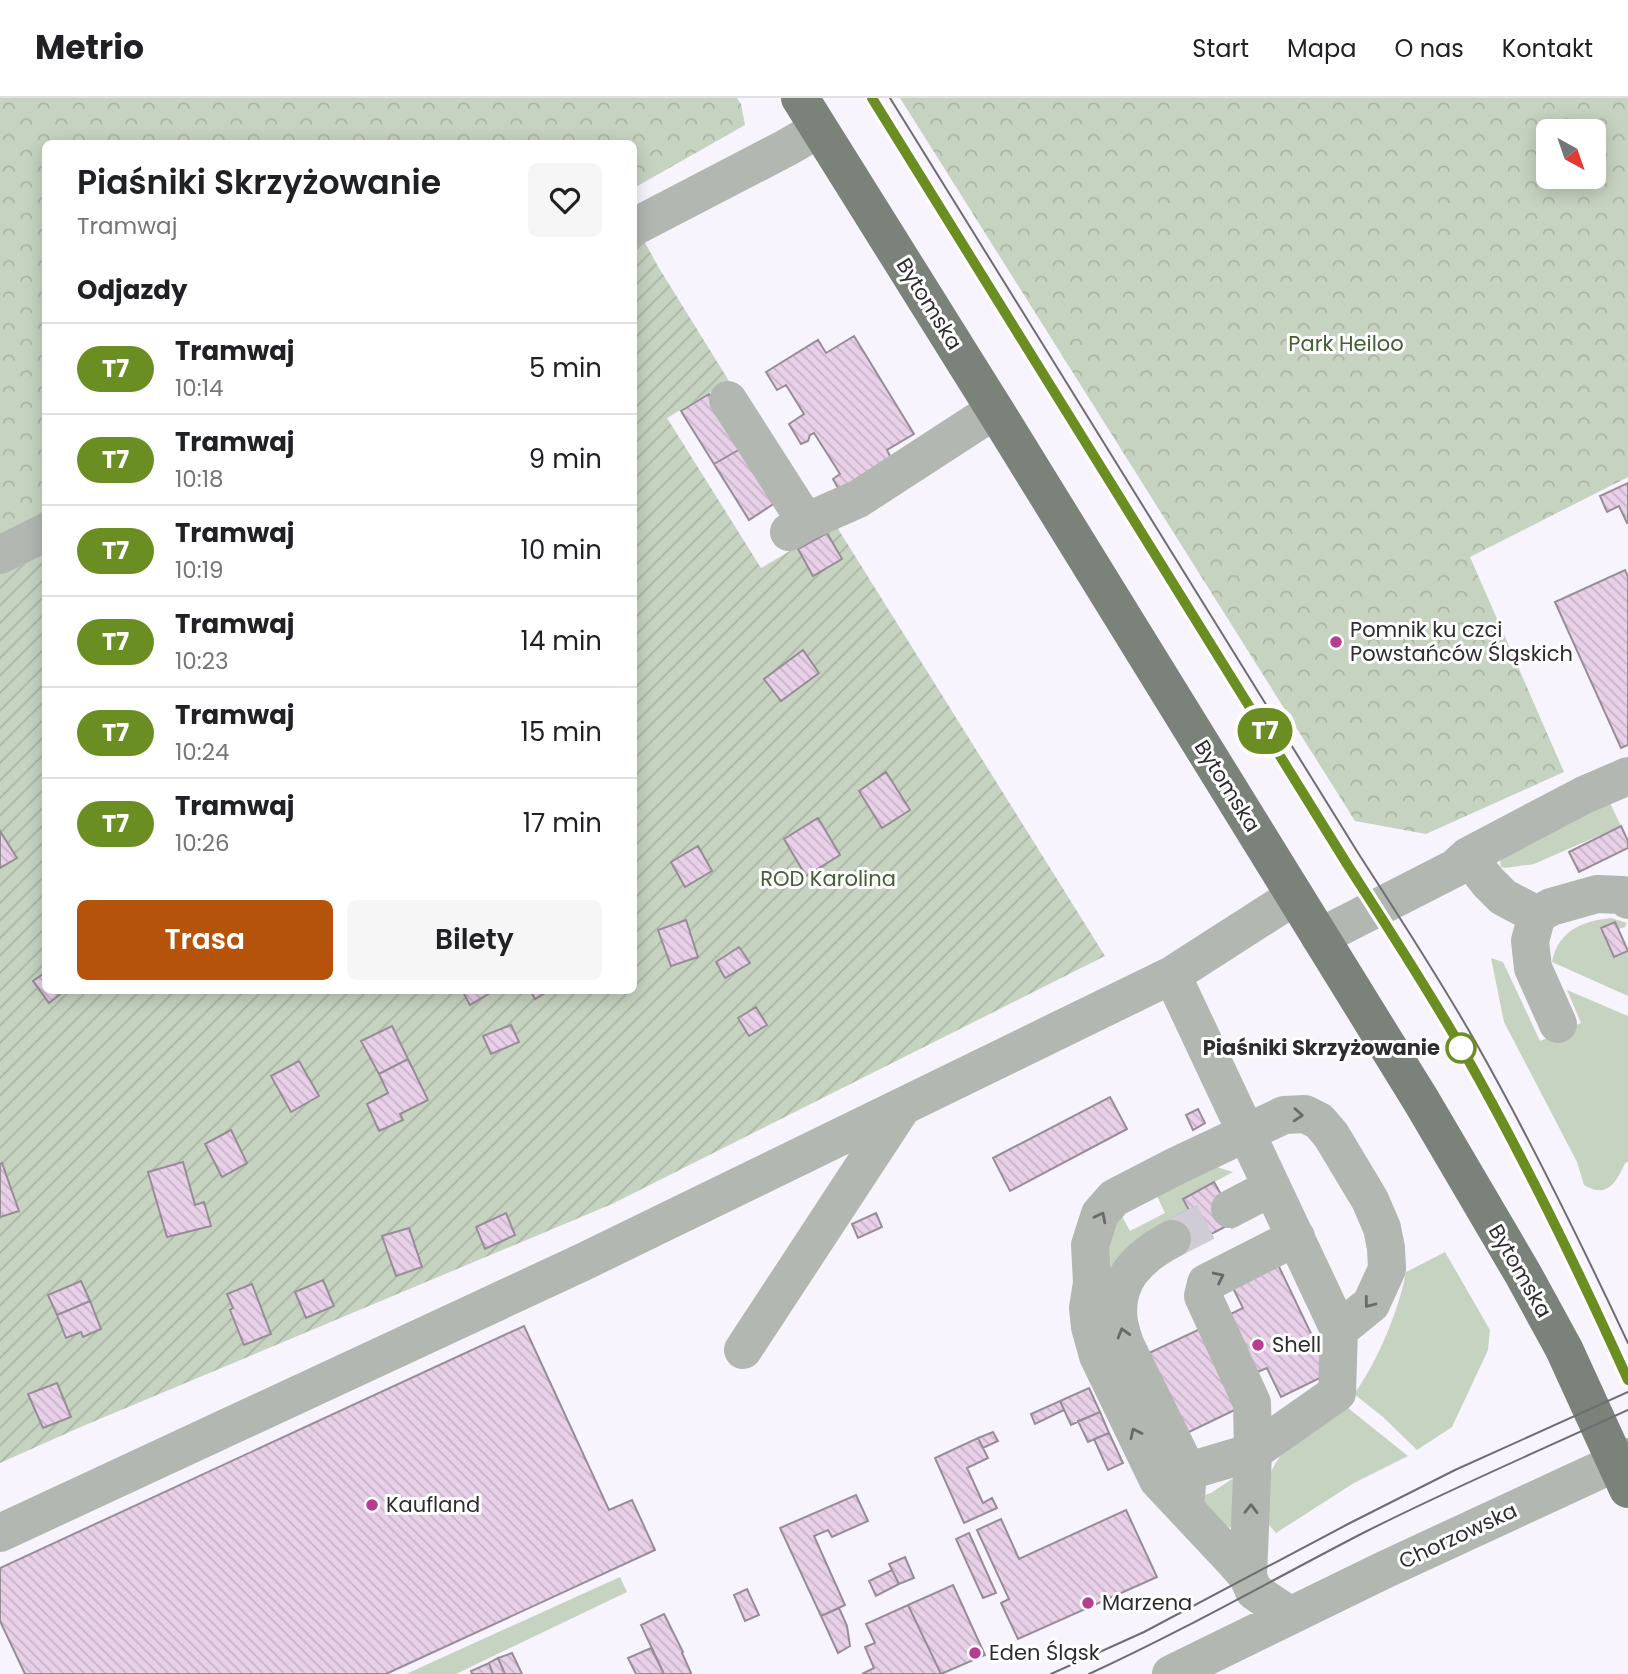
<!DOCTYPE html>
<html lang="pl">
<head>
<meta charset="utf-8">
<style>
	:root { --surface:#fff; --page:#f6f6f6; --text:#202124; --muted:#757577; --line:#e0e0e0; --accent:#b45309 }
	body { margin:0; font-family:Poppins,sans-serif; background:var(--page); color:var(--text); height:100vh; display:flex; flex-direction:column; font-size:26px; white-space:nowrap }
	* { box-sizing:border-box; margin:0 }
	p { font-size:23px; color:var(--muted) }
	.icon { flex:none; width:38px; height:38px; fill:none; stroke:currentColor; stroke-width:2; stroke-linecap:round; stroke-linejoin:round }
	.map { position:relative; flex:1; overflow:hidden }
	.panel { position:absolute; left:42px; top:42px; width:595px; height:854px; display:flex; flex-direction:column; background:var(--surface); border-radius:10px; box-shadow:0 4px 18px #0003 }
	.panel>* { flex:none }
	.badge { padding:0 14px; border-radius:23px; font-size:24px; line-height:46px }
	.needle { width:46px; rotate:140deg }
	.fabs { position:absolute; left:1536px; top:21px; display:grid; gap:14px }
	.fabs a { display:grid; place-items:center; width:70px; height:70px; border-radius:10px; background:var(--surface); box-shadow:0 4px 18px #0003; font-size:35px }
	.map>.badge { position:absolute; translate:-50% -50%; box-shadow:0 0 0 4px #fff }
	h2 { padding:0 35px; font-size:26px; line-height:63px }
	.round { display:grid; place-items:center; flex:none; width:74px; height:74px; border-radius:10px; background:var(--page) }
	.overview { display:flex; align-items:center; justify-content:space-between; height:119px; padding:0 35px }
	h1 { font-size:33px; font-weight:600; line-height:52px }
	.button { display:flex; gap:14px; margin-top:auto; padding:14px 35px }
	.button a { flex:1; height:80px; border-radius:10px; background:var(--accent); color:#fff; font-size:28px; font-weight:600; line-height:80px; text-align:center }
	.button a+a { background:var(--page); color:var(--text) }
	ul { padding:0; list-style:none }
	li { display:flex; align-items:center; gap:21px; height:91px; padding:0 35px; border-top:2px solid var(--line) }
	li div { flex:1 }
	li b { display:block; font-size:26px }
	li em { font-style:normal }
	li .badge { min-width:77px; font-weight:700; text-align:center }
	header { display:flex; align-items:center; gap:42px; box-sizing:border-box; height:98px; padding:0 35px; background:var(--surface); border-bottom:2px solid var(--line) }
	header strong { font-size:33px }
	nav { display:flex; gap:38px; margin-inline-start:auto; font-size:24px }
	.map>svg:first-child { display:block }
</style>
</head>
<body>
<header>
<strong>Metrio</strong>
<nav><a>Start</a><a>Mapa</a><a>O nas</a><a>Kontakt</a></nav>
</header>
<div class="map">
<svg width="1628" height="1576" viewBox="0 0 1628 1576">
	<defs>
		<pattern id="park-crowns" width="20" height="18" patternUnits="userSpaceOnUse" patternTransform="scale(1.75)"><rect width="20" height="18" fill="#c7d3c1"/><path d="M2 6a3 3 0 1 1 6 0M12 15a3 3 0 1 1 6 0" fill="none" stroke="#abb5a6"/></pattern>
		<pattern id="garden-furrows" width="10" height="10" patternUnits="userSpaceOnUse" patternTransform="scale(1.75)"><rect width="10" height="10" fill="#c7d3c1"/><path d="M-1 1l2-2M0 10L10 0M9 11l2-2" fill="none" stroke="#abb5a6"/></pattern>
		<pattern id="building-back-hatch" width="6" height="6" patternUnits="userSpaceOnUse" patternTransform="scale(1.75)"><rect width="6" height="6" fill="#e8d0e8"/><path d="M-1 5l2 2M0 0l6 6M5-1l2 2" fill="none" stroke="#c7b3c7"/></pattern>
	</defs>
	<rect width="100%" height="100%" fill="#f8f4fe"/>
	<!-- grass -->
	<path fill="#c7d3c1" d="M1609 703 1621 728 1534 766 1505 770 1501 769 1500 764 1503 757Z
		M1611 820 1627 825 1625 829 1619 831 1615 823 1600 831 1614 860 1628 854V898L1552 864C1558 833 1582 823 1611 820Z
		M1491 860 1503 864 1540 943 1581 925 1567 892 1628 918V1064L1625 1065C1616 1085 1607 1101 1584 1087L1577 1064 1504 924Z
		M1217 1069 1233 1074 1183 1101 1189 1112 1164 1125 1102 1232 1110 1124 1118 1111 1130 1133 1165 1115 1154 1092Z
		M1445 1154 1490 1232 1488 1252 1452 1329 1417 1352 1383 1319 1354 1296C1377 1265 1399 1212 1406 1174Z
		M1343 1306 1408 1358 1354 1385 1276 1435 1266 1424C1267 1411 1265 1397 1268 1385 1274 1350 1317 1326 1343 1306Z
		M1235 1379 1233 1431 1216 1422 1192 1401 1211 1395Z
		M620 1479 627 1494 456 1576H406Z"/>
	<!-- park -->
	<path fill="url(#park-crowns)" fill-rule="evenodd" d="M0 0H737L741 6 745 27 634 90V46H46L45 420 0 445Z
		M900 0H1628V379L1470 459 1564 674 1426 736 1355 723ZM1549 33H1594V79H1549Z"/>
	<!-- garden -->
	<path fill="url(#garden-furrows)" d="M644 143 659 170 729 283 667 320 761 470 835 426 1105 858 612 1106 83 1328 0 1365V473L45 450 46 892H634V148Z"/>
	<!-- building -->
	<path fill="url(#building-back-hatch)" stroke="#978d97" stroke-width="2" d="M854 238 914 336 887 352 894 366 842 397 833 381 840 376 814 335 810 337 808 343 801 346 789 326 804 316 786 287 777 292 766 274 818 242 826 255Z
		M709 296 742 350 714 366 681 313Z
		M742 350 775 405 749 422 714 366Z
		M1628 385V425H1627L1619 408 1607 414 1600 398Z
		M827 435 842 461 813 478 798 451Z
		M1625 472 1628 479V647L1621 650 1555 504Z
		M803 552 819 575 781 603 764 581Z
		M886 674 910 712 882 730 859 693Z
		M818 720 840 757 806 778 784 741Z
		M1621 728 1628 743V750L1579 774 1569 754Z
		M0 733 17 760 0 770Z
		M698 748 712 773 685 789 671 764Z
		M686 822 698 859 671 868 658 832Z
		M1615 824 1628 853 1614 859 1601 830Z
		M739 849 750 865 725 880 716 864Z
		M46 874V892H65L49 905 33 883Z
		M462 892H493V893L470 907Z
		M530 892H550L535 901Z
		M756 909 767 927 749 938 738 920Z
		M511 927 519 944 491 956 483 938Z
		M392 928 408 961 379 976 361 943Z
		M408 961 428 1002 400 1016 403 1022 379 1033 367 1006 388 995 379 976Z
		M299 963 319 998 291 1014 271 978Z
		M1110 999 1127 1031 1010 1093 993 1060Z
		M1198 1011 1205 1025 1193 1032 1186 1017Z
		M231 1032 247 1065 222 1079 205 1046Z
		M183 1064 195 1107 204 1104 211 1128 167 1139 148 1074Z
		M2 1065 19 1113 0 1119V1066Z
		M1214 1084 1236 1123 1179 1153 1164 1125 1189 1112 1183 1101Z
		M506 1115 515 1137 485 1151 476 1129Z
		M876 1115 882 1129 858 1140 852 1126Z
		M409 1130 422 1169 396 1178 382 1138Z
		M1269 1148 1330 1275 1281 1299 1267 1270 1230 1285 1202 1230 1243 1210 1223 1170Z
		M323 1182 334 1208 306 1220 295 1194Z
		M81 1183 90 1203 57 1217 48 1197Z
		M252 1186 271 1236 244 1247 230 1212 233 1210 227 1196Z
		M90 1203 101 1231 83 1239 81 1234 66 1240 57 1217Z
		M524 1228 609 1412 632 1402 655 1452 386 1576H25L0 1523V1470Z
		M1202 1230 1241 1309 1185 1336 1147 1256Z
		M57 1285 71 1319 43 1330 28 1296Z
		M1089 1290 1100 1314 1071 1327 1060 1303Z
		M1060 1303 1064 1312 1035 1326 1031 1316Z
		M1100 1314 1109 1335 1088 1344 1078 1323Z
		M993 1334 998 1343 983 1350 978 1340Z
		M1109 1335 1123 1365 1108 1372 1094 1341Z
		M978 1340 988 1360 967 1370 983 1405 992 1400 997 1410 964 1425 935 1360Z
		M856 1397 868 1423 832 1439 828 1432 814 1438 845 1507 821 1518 780 1430Z
		M1126 1412 1157 1479 1018 1541 1001 1505 1009 1501 977 1432 1001 1421 1019 1461Z
		M969 1435 996 1495 983 1500 956 1441Z
		M905 1459 914 1480 899 1486 889 1466Z
		M892 1472 899 1486 876 1498 869 1483Z
		M953 1487 985 1557 941 1576 908 1507Z
		M747 1491 759 1517 745 1523 734 1497Z
		M908 1507 941 1576H862L874 1570 865 1549 875 1545 866 1526Z
		M839 1510 847 1528 850 1548 838 1555 821 1518Z
		M664 1516 683 1554 682 1555 691 1575 689 1576H664L641 1527Z
		M651 1550 664 1576H636L628 1560Z
		M512 1555 522 1576H505L498 1560Z
		M498 1560 505 1576H493L489 1565Z
		M489 1565 493 1576H472L471 1573Z"/>
	<g fill="none" stroke-linecap="round" stroke-linejoin="round">
		<!-- minor-tunnel -->
		<path stroke="#d0ccd5" stroke-width="38" stroke-dasharray="38 19" stroke-linecap="butt" d="M1172 1141 1230 1111"/>
		<!-- minor -->
		<path stroke="#b2b7b2" stroke-width="38" d="M634 129 786 50 819 31
			M728 302 806 424
			M789 434 806 424 858 401 995 312
			M0 457 46 434
			M1468 758 1488 784 1503 799 1537 817
			M1320 839 1455 770 1468 758 1584 697 1628 678
			M1558 926 1533 870 1530 843 1537 817 1551 809 1597 796 1623 797 1628 802
			M1230 1111 1272 1089
			M1172 1141C1138 1159 1113 1183 1119 1224 1120 1231 1123 1239 1125 1246L1188 1374 1186 1399
			M743 1252 901 1011
			M1158 1382 1253 1354 1337 1295 1339 1232 1172 877
			M0 1435 583 1164 1172 877 1295 798
			M1248 1479 1253 1354 1252 1305 1203 1198 1206 1185 1296 1139
			M1289 1517 1254 1493 1248 1479 1234 1463 1158 1382 1098 1258 1090 1229 1088 1210 1092 1185 1090 1147 1100 1116 1114 1100 1176 1068 1284 1017 1305 1016 1319 1023 1331 1037 1370 1102 1382 1130 1386 1150 1387 1171 1371 1206 1339 1232
			M1171 1576 1384 1472 1628 1359"/>
		<!-- major -->
		<path stroke="#7a827a" stroke-width="38" d="M800 0 995 312 1422 1004 1523 1176 1564 1251 1628 1391"/>
		<!-- tram -->
		<path stroke="#6f6c72" stroke-width="2" d="M872 0 1347 766C1404 854 1459 942 1508 1034 1551 1115 1590 1198 1628 1282
			M890 0 1360 758C1400 820 1440 881 1476 945 1531 1042 1580 1143 1628 1245
			M1051 1576 1144 1534 1348 1426 1455 1372 1628 1294
			M1089 1576C1183 1533 1272 1482 1363 1435 1450 1391 1539 1353 1628 1312"/>
	</g>
	<!-- one-way arrows -->
	<defs><path id="oneway-chevron" d="M-2-3.5L2.5 0L-2 3.5" fill="none" stroke-width="1.6" stroke-linecap="round" stroke-linejoin="round" transform="scale(1.75)"/></defs>
	<g stroke="#696b6a">
		<use href="#oneway-chevron" transform="translate(1298 1017) rotate(4)"/>
		<use href="#oneway-chevron" transform="translate(1101 1119) rotate(-63)"/>
		<use href="#oneway-chevron" transform="translate(1219 1179) rotate(-26)"/>
		<use href="#oneway-chevron" transform="translate(1369 1205) rotate(128)"/>
		<use href="#oneway-chevron" transform="translate(1123 1235) rotate(-106)"/>
		<use href="#oneway-chevron" transform="translate(1135 1335) rotate(-116)"/>
		<use href="#oneway-chevron" transform="translate(1251 1411) rotate(-89)"/>
	</g>
	<g fill="none" stroke-linecap="round" stroke-linejoin="round">
		<!-- line casing -->
		<g stroke="#fff" stroke-width="16">
			<path id="line" d="M872 0 1347 766C1386 827 1426 888 1462 951 1523 1058 1577 1169 1628 1282"/>
		</g>
		<!-- line -->
		<use href="#line" stroke="#6b8e23" stroke-width="10"/>
	</g>
	<!-- markers -->
	<g fill="#b53d92" stroke="#fff" stroke-width="2.5">
		<circle cx="1336" cy="544" r="7"/>
		<circle cx="1258" cy="1247" r="7"/>
		<circle cx="372" cy="1407" r="7"/>
		<circle cx="1088" cy="1505" r="7"/>
		<circle cx="975" cy="1555" r="7"/>
	</g>
	<circle fill="#fff" stroke="#6b8e23" stroke-width="3.5" cx="1461" cy="950" r="14"/>
	<g text-anchor="middle" stroke-width="6" stroke-linejoin="round" paint-order="stroke">
		<!-- street labels -->
		<g font-size="21" fill="#2e2c30" stroke="#fff">
			<text transform="translate(929 206) rotate(58)" y="7">Bytomska</text>
			<text transform="translate(1227 688) rotate(58)" y="7">Bytomska</text>
			<text transform="translate(1520 1173) rotate(60)" y="7">Bytomska</text>
			<text transform="translate(1458 1438) rotate(-25)" y="7">Chorzowska</text>
		</g>
		<!-- park labels -->
		<g font-size="21" fill="#445e35" stroke="#fff">
			<text x="1346" y="253">Park Heiloo</text>
			<text x="828" y="788">ROD Karolina</text>
		</g>
		<!-- poi labels -->
		<g font-size="21" fill="#2e2c30" stroke="#fff" text-anchor="start">
			<text x="1350" y="539">Pomnik ku czci<tspan x="1350" dy="24">Powstańców Śląskich</tspan></text>
			<text x="1272" y="1254">Shell</text>
			<text x="386" y="1414">Kaufland</text>
			<text x="1102" y="1512">Marzena</text>
			<text x="989" y="1562">Eden Śląsk</text>
		</g>
		<!-- stop labels -->
		<g font-size="21" font-weight="bold" fill="#2e2c30" stroke="#fff" text-anchor="end">
			<text x="1440" y="957">Piaśniki Skrzyżowanie</text>
		</g>
	</g>
</svg>
<div class="fabs">
<a><svg class="needle" viewBox="-14 -14 28 28"><path d="M0-13l5 13h-10z" fill="#e53935"/><path d="M0 13l5-13h-10z" fill="#757577"/></svg></a>
</div>
<b class="badge" style="left:1265px;top:633px;background:#6b8e23;color:#fff">T7</b>
<section class="panel">
<div class="overview"><div><h1>Piaśniki Skrzyżowanie</h1><p>Tramwaj</p></div><a class="round"><svg class="icon" aria-label="heart" viewBox="0 0 24 24"><path d="M12 20l-8-8c-3-5 5-10 8-4 3-6 11-1 8 4z"/></svg></a></div>
<h2>Odjazdy</h2>
<ul>
<li><span class="badge" style="background:#6b8e23;color:#fff">T7</span><div><b>Tramwaj</b><p>10:14</p></div><em>5 min</em></li>
<li><span class="badge" style="background:#6b8e23;color:#fff">T7</span><div><b>Tramwaj</b><p>10:18</p></div><em>9 min</em></li>
<li><span class="badge" style="background:#6b8e23;color:#fff">T7</span><div><b>Tramwaj</b><p>10:19</p></div><em>10 min</em></li>
<li><span class="badge" style="background:#6b8e23;color:#fff">T7</span><div><b>Tramwaj</b><p>10:23</p></div><em>14 min</em></li>
<li><span class="badge" style="background:#6b8e23;color:#fff">T7</span><div><b>Tramwaj</b><p>10:24</p></div><em>15 min</em></li>
<li><span class="badge" style="background:#6b8e23;color:#fff">T7</span><div><b>Tramwaj</b><p>10:26</p></div><em>17 min</em></li>
</ul>
<div class="button"><a>Trasa</a><a>Bilety</a></div>
</section>
</div>
</body>
</html>
